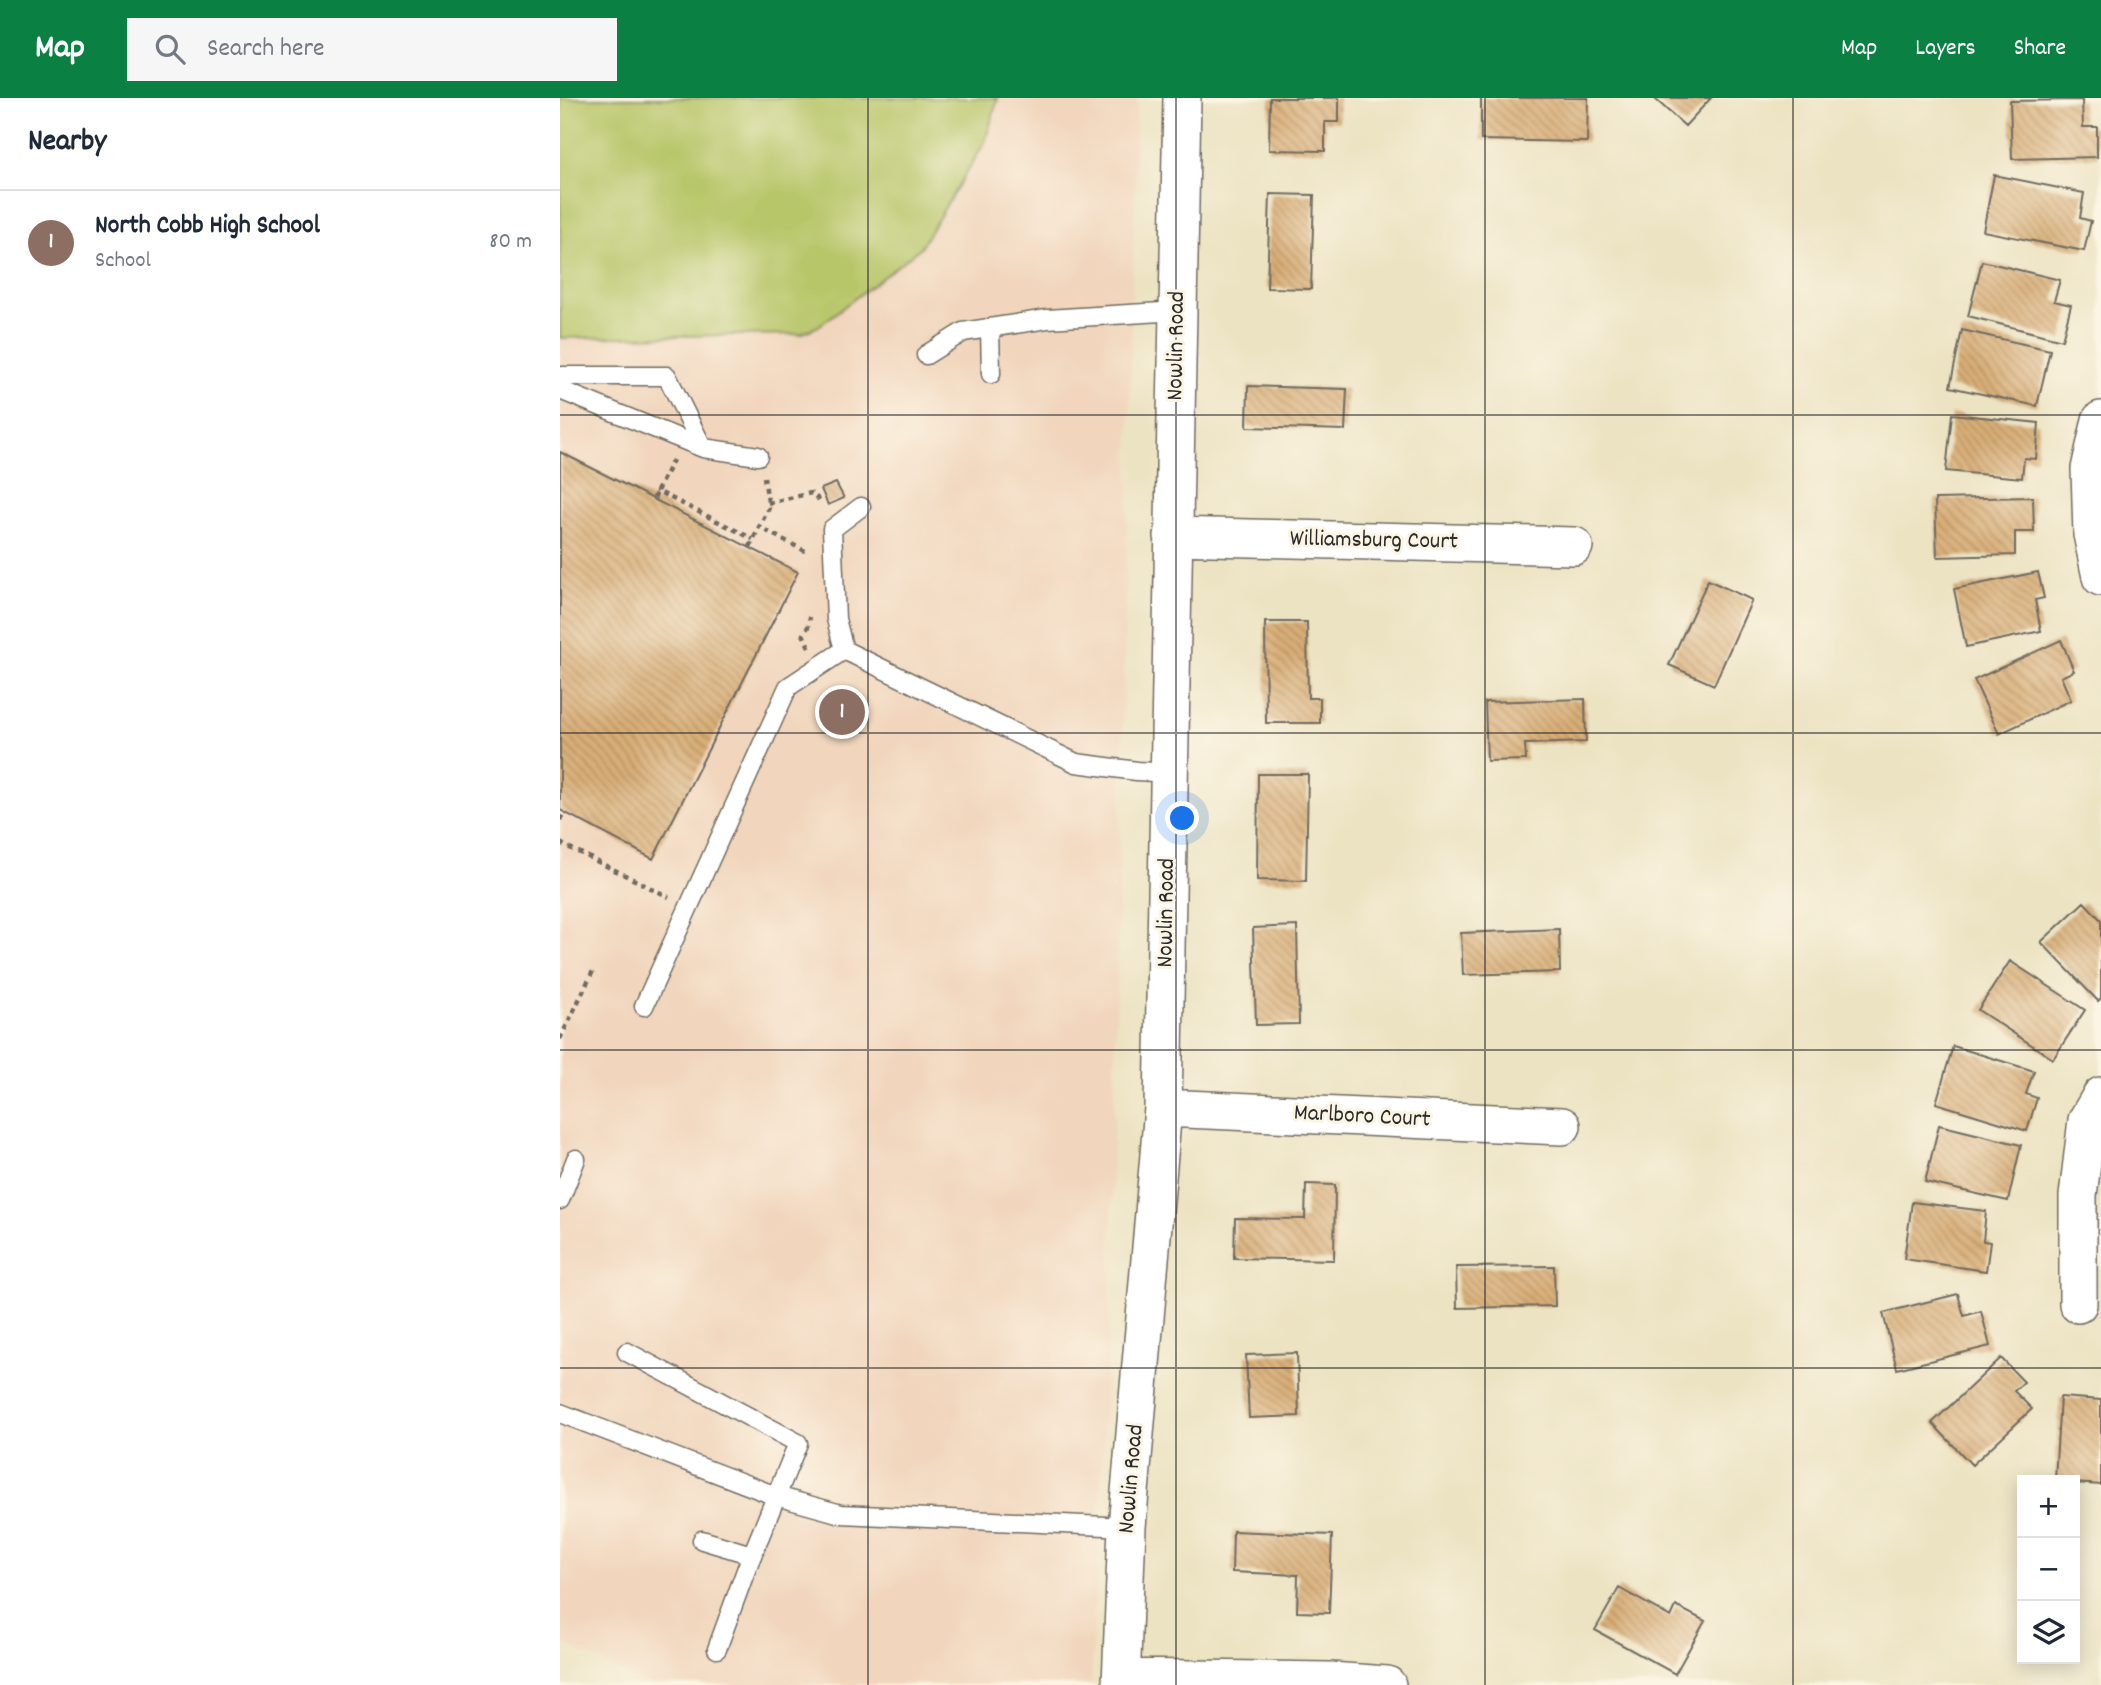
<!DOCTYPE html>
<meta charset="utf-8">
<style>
:root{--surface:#fff;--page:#f6f6f7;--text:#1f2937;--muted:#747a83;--line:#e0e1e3;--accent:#0b8043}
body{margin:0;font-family:Dekko,sans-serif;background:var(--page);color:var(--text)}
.controls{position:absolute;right:21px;bottom:21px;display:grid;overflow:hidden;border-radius:0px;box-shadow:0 4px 18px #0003}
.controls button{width:63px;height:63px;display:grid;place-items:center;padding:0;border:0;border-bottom:2px solid var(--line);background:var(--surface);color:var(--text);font:35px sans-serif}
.you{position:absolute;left:623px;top:721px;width:24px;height:24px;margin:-18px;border:5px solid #fff;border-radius:50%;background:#1a73e8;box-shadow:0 0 0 10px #1a73e833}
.badge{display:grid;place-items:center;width:46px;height:46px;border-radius:50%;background:var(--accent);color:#fff;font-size:23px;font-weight:700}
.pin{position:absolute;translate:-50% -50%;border:4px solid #fff;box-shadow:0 2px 7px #0006}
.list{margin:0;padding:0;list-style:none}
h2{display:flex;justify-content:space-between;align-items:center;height:91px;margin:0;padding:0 28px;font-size:30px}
h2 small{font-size:23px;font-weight:400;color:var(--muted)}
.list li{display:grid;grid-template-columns:46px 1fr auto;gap:21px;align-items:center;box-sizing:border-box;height:105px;padding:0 28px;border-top:2px solid var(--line)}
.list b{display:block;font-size:26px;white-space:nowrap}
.list p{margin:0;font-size:23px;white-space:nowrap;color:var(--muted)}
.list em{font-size:23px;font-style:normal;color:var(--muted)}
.icon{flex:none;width:38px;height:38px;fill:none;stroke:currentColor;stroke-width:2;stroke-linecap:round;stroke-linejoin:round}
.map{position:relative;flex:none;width:1541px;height:1587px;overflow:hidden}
header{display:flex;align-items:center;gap:42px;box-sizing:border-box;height:98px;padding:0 35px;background:var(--accent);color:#fff}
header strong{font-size:33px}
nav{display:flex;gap:38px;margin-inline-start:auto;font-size:24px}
.search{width:490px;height:63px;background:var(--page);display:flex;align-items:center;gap:18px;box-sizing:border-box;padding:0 24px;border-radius:0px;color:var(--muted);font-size:26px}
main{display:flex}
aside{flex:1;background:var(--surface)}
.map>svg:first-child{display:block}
</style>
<header>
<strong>Map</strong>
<div class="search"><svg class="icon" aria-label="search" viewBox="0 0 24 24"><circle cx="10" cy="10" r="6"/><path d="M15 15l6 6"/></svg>Search here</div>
<nav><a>Map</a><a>Layers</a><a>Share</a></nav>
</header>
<main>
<aside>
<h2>Nearby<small></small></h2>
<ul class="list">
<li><span class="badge" style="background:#8d6e63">1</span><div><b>North Cobb High School</b><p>School</p></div><em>80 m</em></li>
</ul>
</aside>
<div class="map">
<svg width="1541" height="1587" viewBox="0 0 1541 1587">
<defs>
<pattern id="building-back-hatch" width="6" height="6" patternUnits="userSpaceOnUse" patternTransform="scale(1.75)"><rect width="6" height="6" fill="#d9ae77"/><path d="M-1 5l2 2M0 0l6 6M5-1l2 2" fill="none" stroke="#b08e62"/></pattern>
</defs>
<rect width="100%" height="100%" fill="#fcf5e5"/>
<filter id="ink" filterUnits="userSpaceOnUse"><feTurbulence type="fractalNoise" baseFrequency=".0143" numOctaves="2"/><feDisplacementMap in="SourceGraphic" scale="14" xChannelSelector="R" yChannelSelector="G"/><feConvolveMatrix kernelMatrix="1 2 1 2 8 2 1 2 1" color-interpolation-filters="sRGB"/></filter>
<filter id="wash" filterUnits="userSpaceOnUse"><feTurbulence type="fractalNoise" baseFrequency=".00686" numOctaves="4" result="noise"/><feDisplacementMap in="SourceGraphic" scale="28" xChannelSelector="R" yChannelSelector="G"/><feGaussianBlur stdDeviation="1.57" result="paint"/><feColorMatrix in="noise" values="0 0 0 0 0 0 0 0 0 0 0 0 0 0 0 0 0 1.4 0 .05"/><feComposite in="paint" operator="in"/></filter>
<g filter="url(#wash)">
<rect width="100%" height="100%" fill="#ece3c2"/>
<path fill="#f1d5bc" d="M0,0H577L549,1229L531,1587H91L0,1544Z"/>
<path fill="#b7c669" stroke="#71784a" stroke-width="2" d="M0,0H438L425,44L360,150L259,228L241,236L0,240Z"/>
<g id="blocks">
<path fill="url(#building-back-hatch)" d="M710,0H779V24H765V53L709,52Z
M921,0H1028L1027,44L921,42Z
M1094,0H1151L1125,28Z
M1522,2L1523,29H1537V59L1452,61L1450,3Z
M1434,77L1524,95L1520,120L1531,123L1524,153L1423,133Z
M710,96L754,97L751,191L707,190Z
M1422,163L1500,182L1494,203L1511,207L1502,242L1408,218Z
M1402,232L1490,252L1477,308L1390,289Z
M688,288L787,291L785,332L687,329Z
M1392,316L1479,325L1476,361L1464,360L1462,380L1386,373Z
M0,354L238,474L93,761L0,712Z
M276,385L284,400L268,407L261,391Z
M1473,399L1474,434H1455V457L1377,459L1375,401Z
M1478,474L1484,500L1475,502L1481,533L1406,549L1394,491Z
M1148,482L1192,502L1154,587L1109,567Z
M705,524H747L748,600H760V625H706Z
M1501,542L1514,573L1501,579L1511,602L1439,636L1414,582Z
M1025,601L1026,644L965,646L966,662L927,663L925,604Z
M698,676H748L746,783L697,782Z
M1524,804L1541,822V900L1538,903L1481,844Z
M737,828L739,926L696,927L693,830Z
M999,831L1000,874L903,877L901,835Z
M1450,863L1525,912L1493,961L1418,912Z
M1393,948L1474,973L1466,996L1477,1000L1467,1033L1376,1005Z
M1379,1027L1461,1047L1448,1103L1365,1084Z
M746,1086L775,1087L774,1162L674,1160L675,1120L745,1121Z
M1352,1104L1426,1113L1423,1143L1430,1144L1426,1173L1344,1161Z
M994,1168L995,1208L897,1210L896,1169Z
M1398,1196L1404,1218L1421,1213L1430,1248L1337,1271L1323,1215Z
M737,1255L739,1318L689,1320L686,1257Z
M1441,1260L1464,1284L1454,1293L1472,1311L1412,1367L1372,1325Z
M1500,1299L1541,1302V1387L1515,1385V1382H1495Z
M673,1433L772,1437L769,1515L737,1514L738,1477L672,1474Z
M1059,1490L1111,1519L1116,1508L1145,1523L1115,1576L1035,1532Z"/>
</g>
</g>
<g filter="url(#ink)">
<use href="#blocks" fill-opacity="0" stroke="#6f6b60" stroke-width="2"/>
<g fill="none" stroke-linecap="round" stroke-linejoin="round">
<g stroke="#6f6b60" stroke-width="21">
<path id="lane" d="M430,230L431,276
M366,257L403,234L487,221L618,213
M0,278H107L143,350
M0,292L143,350L198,358
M284,552L516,665L577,673L611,675
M284,552L276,521L272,431L301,409
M84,908L228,589L284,552
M0,1102L16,1061
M67,1254L238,1345L186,1472L157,1551
M0,1315L216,1398L281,1416L567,1429
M142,1442L192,1457"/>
</g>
<g stroke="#6f6b60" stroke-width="40">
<path id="street" d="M1541,322L1530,371L1532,436L1541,479
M613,438L1014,448
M603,1010L1002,1028
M1518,1206V1098L1527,1022L1541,998
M562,1580L770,1583L827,1587
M561,1587L567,1429L603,1010L622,0"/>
</g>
<path stroke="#6f6b60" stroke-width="4.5" stroke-dasharray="5 5" stroke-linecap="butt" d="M113,362L97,393L193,441
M204,379L209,410L199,429L249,455
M94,400L97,393
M208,405L251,395L258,401L265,399
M190,449L199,429
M249,549L243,536L248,529L250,519
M0,722L4,714
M0,745L109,799
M0,941L33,873"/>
<use href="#lane" stroke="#fff" stroke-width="18"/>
<use href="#street" stroke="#fff" stroke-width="37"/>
</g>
</g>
<path fill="none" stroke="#2b2b2b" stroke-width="2" stroke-opacity="0.55" d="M308,0V1587M616,0V1587M925,0V1587M1233,0V1587M0,317H1541M0,635H1541M0,952H1541M0,1270H1541"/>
<g text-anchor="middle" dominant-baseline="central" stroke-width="6" stroke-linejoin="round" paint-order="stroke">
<g font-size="24" fill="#2b2b2b" stroke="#fcf5e5">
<text transform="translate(617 248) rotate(-89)">Nowlin Road</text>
<text transform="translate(814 443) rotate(1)">Williamsburg Court</text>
<text transform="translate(607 815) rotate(-89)">Nowlin Road</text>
<text transform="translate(802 1019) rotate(3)">Marlboro Court</text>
<text transform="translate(572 1381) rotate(-85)">Nowlin Road</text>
</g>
</g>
</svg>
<div class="controls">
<button>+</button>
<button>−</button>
<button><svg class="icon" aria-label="layers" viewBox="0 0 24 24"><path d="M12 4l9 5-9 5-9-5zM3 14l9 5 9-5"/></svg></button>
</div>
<div class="you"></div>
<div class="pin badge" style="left:282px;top:614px;background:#8d6e63">1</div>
</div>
</main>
